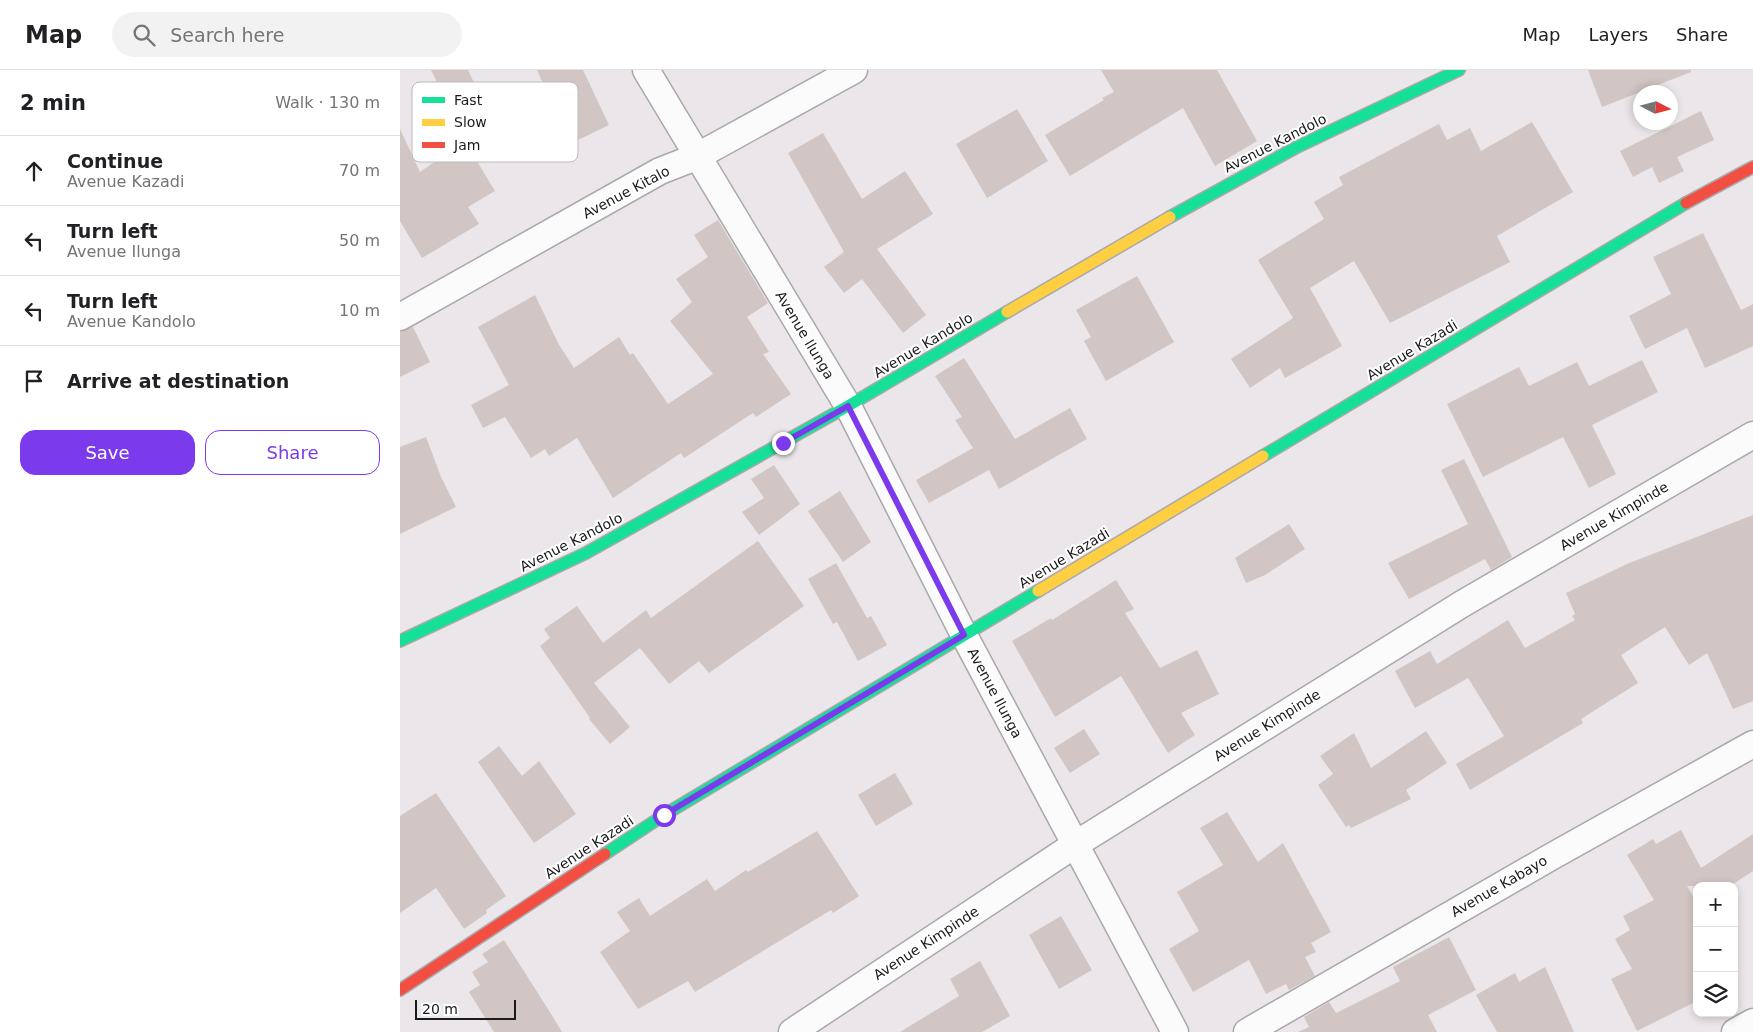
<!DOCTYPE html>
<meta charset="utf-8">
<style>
:root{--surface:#fff;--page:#f2f2f2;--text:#202124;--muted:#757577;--line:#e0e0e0;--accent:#7c3aed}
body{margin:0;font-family:"DejaVu Sans",sans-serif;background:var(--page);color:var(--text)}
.controls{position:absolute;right:15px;bottom:15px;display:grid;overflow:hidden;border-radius:10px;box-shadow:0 2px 8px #0003}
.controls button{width:45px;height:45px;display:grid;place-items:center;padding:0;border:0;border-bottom:1px solid var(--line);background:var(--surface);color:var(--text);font:25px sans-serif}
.compass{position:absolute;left:1233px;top:15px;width:45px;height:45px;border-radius:50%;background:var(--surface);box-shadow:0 2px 8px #0003;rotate:96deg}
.scale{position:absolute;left:15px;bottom:12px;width:101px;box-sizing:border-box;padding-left:5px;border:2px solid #1b191b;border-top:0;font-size:14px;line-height:18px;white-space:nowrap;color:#1b191b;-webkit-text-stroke:4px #fff;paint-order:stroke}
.stop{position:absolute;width:15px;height:15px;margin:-11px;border:4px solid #7c3aed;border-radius:50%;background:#fff}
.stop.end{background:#7c3aed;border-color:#fff;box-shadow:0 1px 5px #0008}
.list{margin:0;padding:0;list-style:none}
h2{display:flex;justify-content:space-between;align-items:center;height:65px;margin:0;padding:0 20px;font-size:21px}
h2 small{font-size:16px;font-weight:400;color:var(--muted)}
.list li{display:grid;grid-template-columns:32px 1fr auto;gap:15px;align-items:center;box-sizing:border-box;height:70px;padding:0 20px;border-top:1px solid var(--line)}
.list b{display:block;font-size:19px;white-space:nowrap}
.list p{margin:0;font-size:16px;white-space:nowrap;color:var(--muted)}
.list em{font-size:16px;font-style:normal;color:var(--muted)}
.actions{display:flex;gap:10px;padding:15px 20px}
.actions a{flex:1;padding:11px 0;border:1px solid var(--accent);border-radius:15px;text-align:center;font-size:18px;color:var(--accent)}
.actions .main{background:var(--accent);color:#fff}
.icon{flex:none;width:28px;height:28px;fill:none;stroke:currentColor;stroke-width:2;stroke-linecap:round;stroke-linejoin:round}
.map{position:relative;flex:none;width:1353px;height:962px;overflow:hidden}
header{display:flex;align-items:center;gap:30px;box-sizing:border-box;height:70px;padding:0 25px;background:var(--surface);border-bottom:1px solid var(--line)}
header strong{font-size:24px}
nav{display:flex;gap:28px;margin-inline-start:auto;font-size:18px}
.search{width:350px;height:45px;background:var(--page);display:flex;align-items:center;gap:12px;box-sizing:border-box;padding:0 18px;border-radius:28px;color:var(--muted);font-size:19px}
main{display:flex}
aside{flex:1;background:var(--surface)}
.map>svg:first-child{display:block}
</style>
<header>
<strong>Map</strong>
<div class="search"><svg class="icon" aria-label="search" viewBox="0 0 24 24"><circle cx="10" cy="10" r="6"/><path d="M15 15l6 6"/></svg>Search here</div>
<nav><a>Map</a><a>Layers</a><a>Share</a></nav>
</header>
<main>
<aside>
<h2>2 min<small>Walk · 130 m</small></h2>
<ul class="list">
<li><svg class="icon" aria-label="ahead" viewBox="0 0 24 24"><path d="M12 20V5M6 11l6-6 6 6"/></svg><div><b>Continue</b><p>Avenue Kazadi</p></div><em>70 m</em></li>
<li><svg class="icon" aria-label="left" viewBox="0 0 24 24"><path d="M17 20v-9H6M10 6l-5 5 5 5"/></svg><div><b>Turn left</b><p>Avenue Ilunga</p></div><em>50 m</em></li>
<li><svg class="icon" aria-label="left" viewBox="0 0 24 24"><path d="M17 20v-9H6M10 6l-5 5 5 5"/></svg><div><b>Turn left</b><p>Avenue Kandolo</p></div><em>10 m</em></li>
<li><svg class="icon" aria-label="arrive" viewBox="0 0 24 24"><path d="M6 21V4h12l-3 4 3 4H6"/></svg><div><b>Arrive at destination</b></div></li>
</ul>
<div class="actions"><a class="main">Save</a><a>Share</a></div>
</aside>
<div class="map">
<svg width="1353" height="962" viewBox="0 0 1353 962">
<rect width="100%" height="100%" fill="#eae6ea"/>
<path fill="#d1c6c3" d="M31,0H68L102,72L75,88L95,121L68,137L79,154L22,188L0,151V59L20,102L65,71L70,79Z
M137,0H183L209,55L178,70L153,35Z
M701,0H817L857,71L815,96L783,38L670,106L645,65L704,30L702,28L714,22Z
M1188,0H1291V2L1202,37Z
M617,39L648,91L587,128L556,74Z
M1301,41L1314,70L1277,87L1284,101L1259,113L1252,97L1233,107L1220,81Z
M1132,52L1173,122L1097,166L1110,192L990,253L954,191L910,218L942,276L885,308L880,298L850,318L831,289L893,248L858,190L924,149L914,132L943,115L939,107L1039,54L1047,70L1070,58L1081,81Z
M423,63L462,129L505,101L533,144L477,179L526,245L503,263L462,209L444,223L424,197L444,182L388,83Z
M318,150L368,233L347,247L369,282L363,284L391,324L356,347L353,343L284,388L281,383L213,428L177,368L149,386L145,379L131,388L105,347L83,358L71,335L109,315L78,257L135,225L158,273L174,298L219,267L230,285L233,283L268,334L313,304L270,251L292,232L276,209L308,187L294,165Z
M1303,163L1341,240L1353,234V276L1305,298L1287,258L1245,279L1229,246L1271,224L1253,187Z
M737,206L774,272L706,311L684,271L691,267L676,240Z
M13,257L30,292L0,307V262Z
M564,288L615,369L670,338L687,369L599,419L589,400L529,433L516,410L573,378L555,350L562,347L535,306Z
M1242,290L1258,322L1192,355L1216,404L1189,418L1163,367L1083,407L1047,334L1119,297L1129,316L1177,292L1189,316Z
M26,367L41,407L56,437L0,464V377Z
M1064,389L1112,487L1091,500L1085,489L1009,529L988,493L1068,454L1041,400Z
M374,395L400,434L359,465L342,442L364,428L351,409Z
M440,421L471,472L443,492L408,441Z
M1353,445V631L1333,639L1307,583L1289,595L1265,557L1221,585L1238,613L1181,649L1183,653L1070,720L1056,694L1104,666L1068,608L1015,638L995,601L1030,581L1037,594L1108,550L1125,578L1175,550L1172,546L1175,544L1166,523L1227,494Z
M889,454L905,479L865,505L846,513L835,488Z
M358,471L404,536L309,603L299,591L269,614L240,578L194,613L230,657L210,674L189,649L190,648L140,576L150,568L144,559L177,536L203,573L246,540L251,548Z
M436,493L467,548L471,546L487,575L458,591L437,552L433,554L408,509Z
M716,510L734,539L725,543L760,598L797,580L819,624L781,643L795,665L768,683L721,606L655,647L612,571L651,548L652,550Z
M684,659L700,684L670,703L654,678Z
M1026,661L1047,693L1006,720L1011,729L951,758L949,755L946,757L918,715L933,704L920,686L954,663L971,698Z
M99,676L122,706L139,691L176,744L134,773L78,692Z
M495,703L513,734L476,756L458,725Z
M36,723L106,826L86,840L87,843L64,859L36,818L0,843V746Z
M827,742L858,792L883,773L931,862L911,873L916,882L905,887L915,906L889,920L886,914L866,924L849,890L793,922L769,879L799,861L777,822L823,795L800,758Z
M1281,760L1301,798L1353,764V801L1330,816H1287L1297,833V931L1237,961L1211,909L1232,899L1215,869L1230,860L1223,846L1254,830L1227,785L1253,769L1256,774Z
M417,761L459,826L433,843L431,840L295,922L288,911L238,939L200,882L230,861L217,842L239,828L250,846L307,809L315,821L346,800L348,802Z
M661,846L692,900L659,919L629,865Z
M1049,867L1076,920L1028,945L1037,962H898L909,957L904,947L929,932L936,943L1000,911L993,897Z
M104,870L148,939L162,962H94L69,922L80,915L72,902L88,892L82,884Z
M580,891L610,946L582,962H500L559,926L550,909Z
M1145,897L1174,962H1097L1076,925L1115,903L1119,912Z"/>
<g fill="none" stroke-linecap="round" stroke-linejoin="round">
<g stroke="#aaa8aa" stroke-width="29">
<path id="street" d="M246,0L448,336L564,565L775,962
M0,247L260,101L296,87L454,0
M392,962L676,774L1062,534L1353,365
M847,962L1149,788L1353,674
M1335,962L1353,952"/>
</g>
<g stroke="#aaa8aa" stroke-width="14">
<path id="fast" d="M770,147L895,78L1059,0
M863,386L1286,133
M0,571L186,483L448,336L607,242
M205,784L264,745L638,521"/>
</g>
<g stroke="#aaa8aa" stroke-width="14">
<path id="slow" d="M607,242L770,147
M638,521L863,386"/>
</g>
<g stroke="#aaa8aa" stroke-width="14">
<path id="jam" d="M1286,133L1353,97
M0,920L205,784"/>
</g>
<use href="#street" stroke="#fcfbfc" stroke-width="26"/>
<use href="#fast" stroke="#16e098" stroke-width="11"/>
<use href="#slow" stroke="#ffcf43" stroke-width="11"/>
<use href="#jam" stroke="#f24e42" stroke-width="11"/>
</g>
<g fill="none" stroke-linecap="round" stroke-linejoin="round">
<path stroke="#7c3aed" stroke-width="6" d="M264,745L564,565L448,336L383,373"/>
</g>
<g text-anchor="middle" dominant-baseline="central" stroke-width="4" stroke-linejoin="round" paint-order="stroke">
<g font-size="14" fill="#1b191b" stroke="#fff">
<text transform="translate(875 73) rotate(-27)">Avenue Kandolo</text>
<text transform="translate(226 122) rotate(-28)">Avenue Kitalo</text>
<text transform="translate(405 265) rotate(59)">Avenue Ilunga</text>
<text transform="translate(523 275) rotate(-31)">Avenue Kandolo</text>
<text transform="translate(1012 280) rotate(-31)">Avenue Kazadi</text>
<text transform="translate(1214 446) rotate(-30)">Avenue Kimpinde</text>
<text transform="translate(171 472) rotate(-27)">Avenue Kandolo</text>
<text transform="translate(664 488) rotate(-31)">Avenue Kazadi</text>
<text transform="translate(595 623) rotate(62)">Avenue Ilunga</text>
<text transform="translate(867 655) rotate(-32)">Avenue Kimpinde</text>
<text transform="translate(189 777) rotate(-33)">Avenue Kazadi</text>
<text transform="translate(1099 816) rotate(-30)">Avenue Kabayo</text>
<text transform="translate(526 873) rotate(-33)">Avenue Kimpinde</text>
</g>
</g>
<rect x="12" y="12" width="166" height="80" rx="8" fill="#fff" stroke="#bbbabb" stroke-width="1"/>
<rect x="22" y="27" width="23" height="6" fill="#16e098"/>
<rect x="22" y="49" width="23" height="7" fill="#ffcf43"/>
<rect x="22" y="72" width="23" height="6" fill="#f24e42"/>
<g font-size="14" fill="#1b191b">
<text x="54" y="35">Fast</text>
<text x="54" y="57">Slow</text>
<text x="54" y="80">Jam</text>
</g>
</svg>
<div class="controls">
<button>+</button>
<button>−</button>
<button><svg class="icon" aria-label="layers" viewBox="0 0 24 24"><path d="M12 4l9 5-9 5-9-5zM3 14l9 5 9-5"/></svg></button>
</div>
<svg class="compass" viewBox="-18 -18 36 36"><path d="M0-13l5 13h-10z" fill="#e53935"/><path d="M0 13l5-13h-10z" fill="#757577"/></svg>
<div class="scale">20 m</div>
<div class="stop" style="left:264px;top:745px"></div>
<div class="stop end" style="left:383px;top:373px"></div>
</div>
</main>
